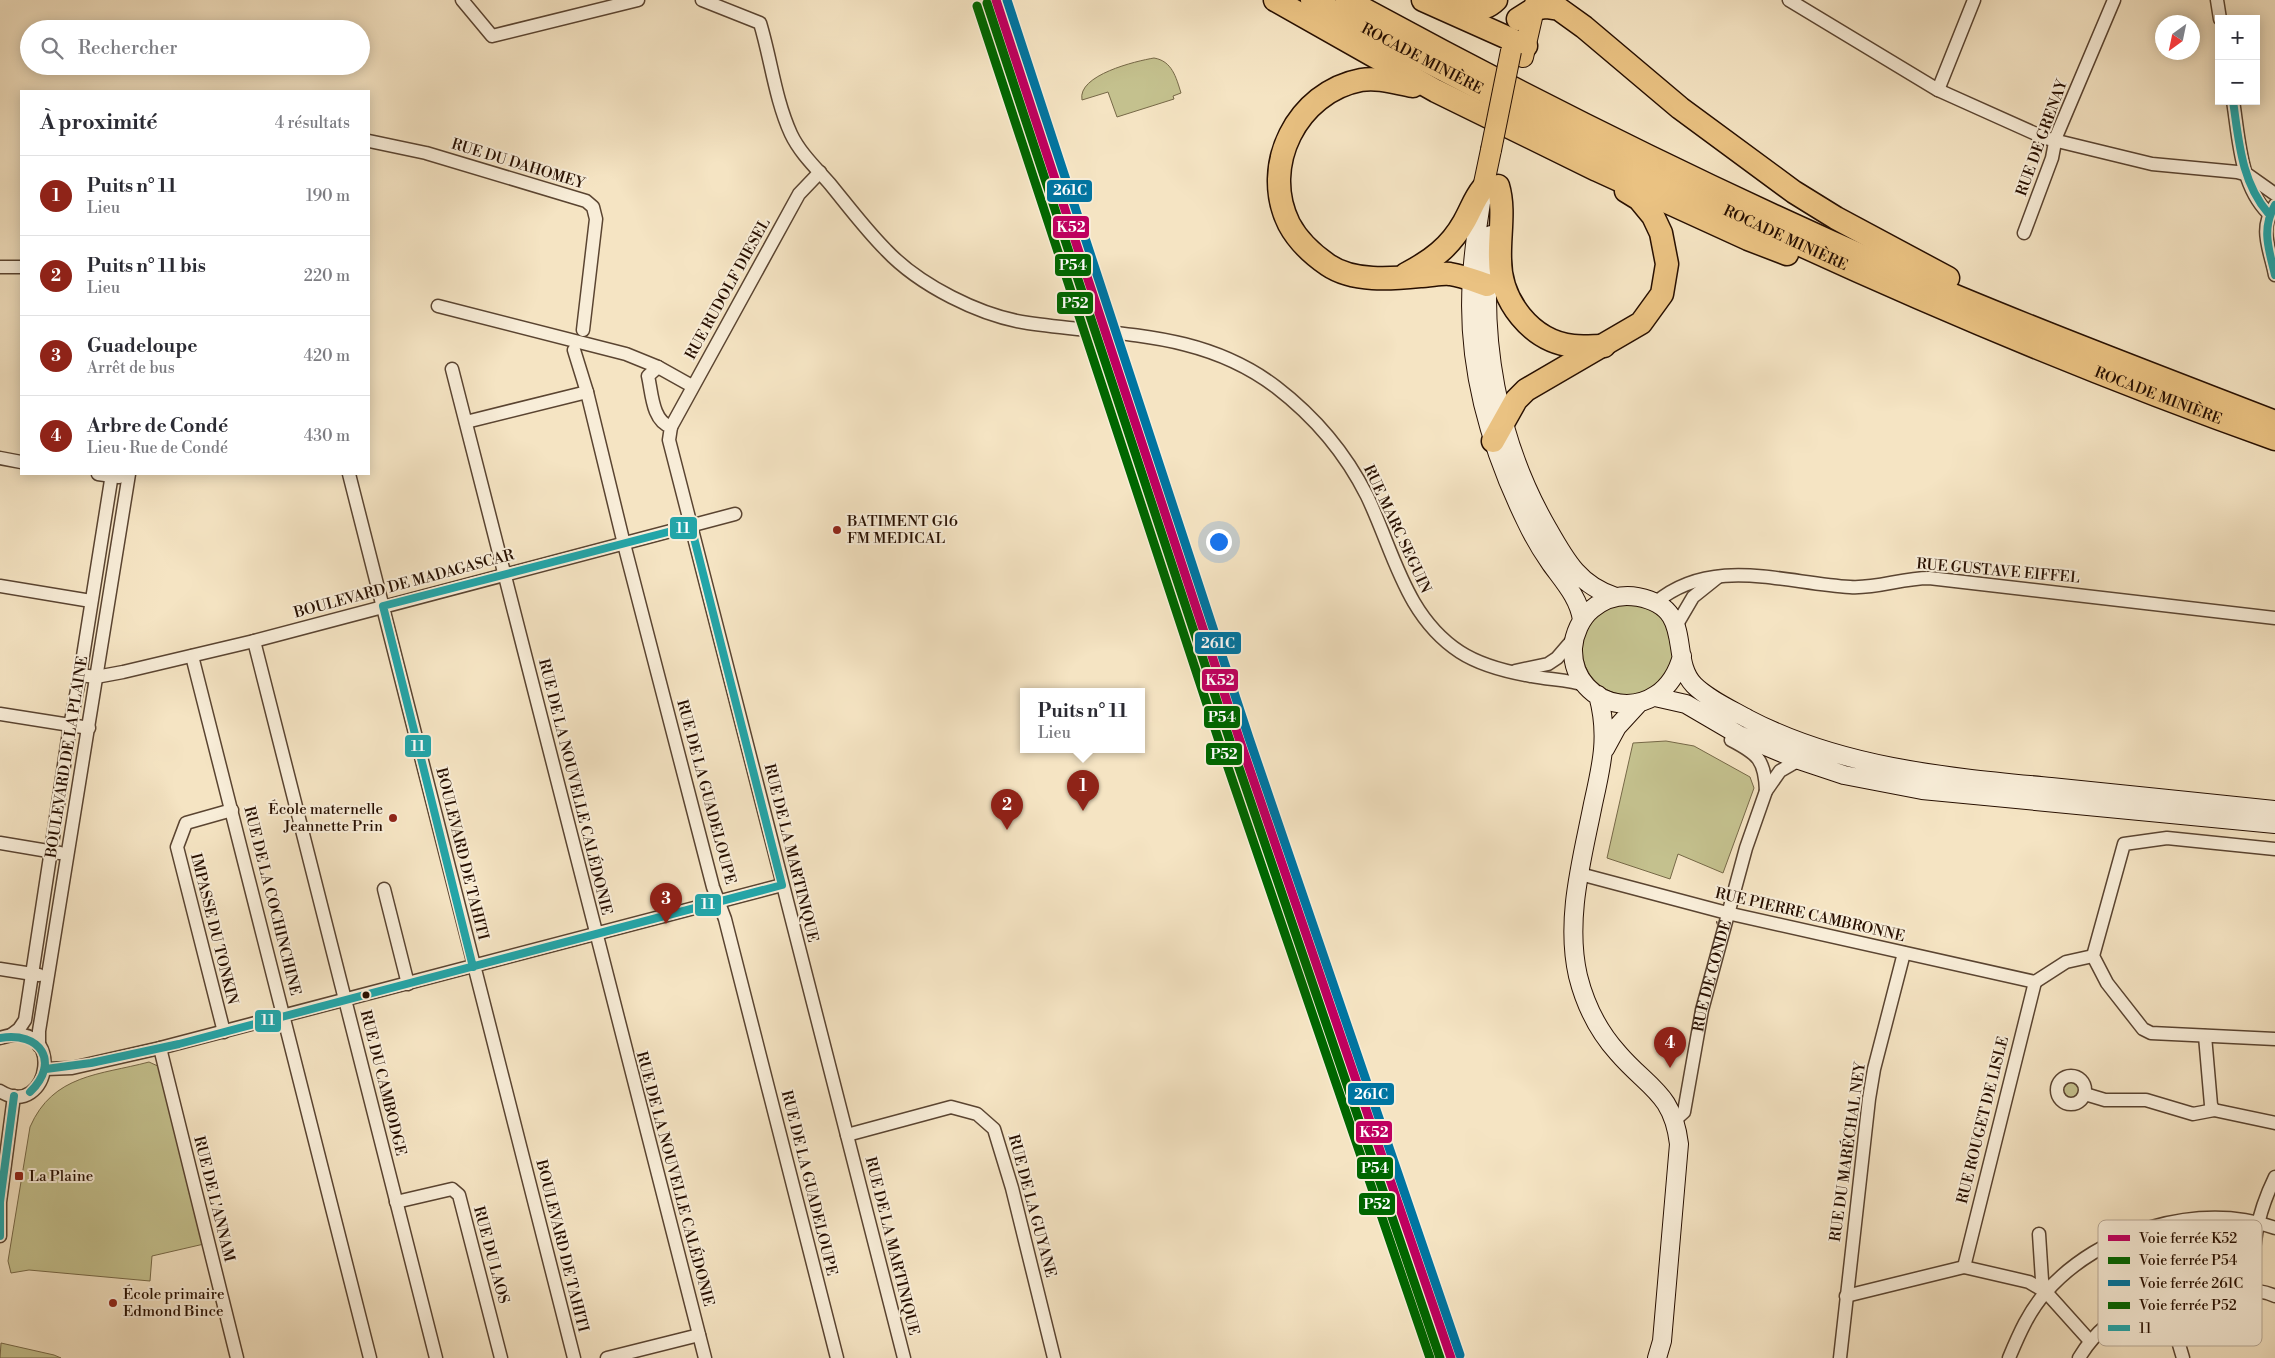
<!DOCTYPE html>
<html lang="fr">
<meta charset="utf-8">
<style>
:root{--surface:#fff;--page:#f2f2f3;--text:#2b2b33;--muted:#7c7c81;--line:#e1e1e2;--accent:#8f2418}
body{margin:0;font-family:"Libre Bodoni",serif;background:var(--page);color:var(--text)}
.controls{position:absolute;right:15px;top:15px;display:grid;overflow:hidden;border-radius:0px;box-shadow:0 2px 12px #0003}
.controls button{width:45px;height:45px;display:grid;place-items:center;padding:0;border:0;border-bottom:1px solid var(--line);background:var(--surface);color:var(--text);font:25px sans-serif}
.compass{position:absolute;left:2155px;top:15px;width:45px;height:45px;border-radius:50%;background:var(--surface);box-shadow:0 2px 12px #0003;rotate:213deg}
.you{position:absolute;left:1218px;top:541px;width:18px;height:18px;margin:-12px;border:4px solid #fff;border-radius:50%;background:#1a73e8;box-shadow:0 0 0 8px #1a73e833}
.badge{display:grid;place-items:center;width:32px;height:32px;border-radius:50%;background:var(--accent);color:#fff;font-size:16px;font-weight:700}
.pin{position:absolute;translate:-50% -41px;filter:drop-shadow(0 1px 2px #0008)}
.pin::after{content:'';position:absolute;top:26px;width:18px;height:15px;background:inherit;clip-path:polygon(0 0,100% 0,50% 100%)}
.popup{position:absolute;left:1020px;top:688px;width:125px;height:65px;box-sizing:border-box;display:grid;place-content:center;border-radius:0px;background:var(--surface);filter:drop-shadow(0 1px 4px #0005);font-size:16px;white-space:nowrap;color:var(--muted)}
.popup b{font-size:19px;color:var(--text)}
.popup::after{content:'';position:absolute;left:50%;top:100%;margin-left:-10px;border:10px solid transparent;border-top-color:var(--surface)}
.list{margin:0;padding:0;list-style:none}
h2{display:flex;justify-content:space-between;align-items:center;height:65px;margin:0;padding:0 20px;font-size:21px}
h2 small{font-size:16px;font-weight:400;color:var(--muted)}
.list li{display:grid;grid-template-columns:32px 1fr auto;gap:15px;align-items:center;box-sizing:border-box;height:80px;padding:0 20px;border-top:1px solid var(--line)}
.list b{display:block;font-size:19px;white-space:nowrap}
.list p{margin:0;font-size:16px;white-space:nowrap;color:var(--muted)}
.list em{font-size:16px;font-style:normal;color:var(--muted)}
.icon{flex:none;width:28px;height:28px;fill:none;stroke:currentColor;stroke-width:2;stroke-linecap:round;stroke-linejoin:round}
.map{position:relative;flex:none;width:2275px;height:1358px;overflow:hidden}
.search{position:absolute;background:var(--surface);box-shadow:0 2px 12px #0003;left:20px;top:20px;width:350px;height:55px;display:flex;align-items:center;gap:12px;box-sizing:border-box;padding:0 18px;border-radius:28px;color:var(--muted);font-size:19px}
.panel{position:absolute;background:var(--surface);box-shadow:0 2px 12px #0003;left:20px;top:90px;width:350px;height:385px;border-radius:0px}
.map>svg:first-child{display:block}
</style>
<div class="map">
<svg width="2275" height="1358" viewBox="0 0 2275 1358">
<rect width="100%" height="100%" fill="#f5e4c3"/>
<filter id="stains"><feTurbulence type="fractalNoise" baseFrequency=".004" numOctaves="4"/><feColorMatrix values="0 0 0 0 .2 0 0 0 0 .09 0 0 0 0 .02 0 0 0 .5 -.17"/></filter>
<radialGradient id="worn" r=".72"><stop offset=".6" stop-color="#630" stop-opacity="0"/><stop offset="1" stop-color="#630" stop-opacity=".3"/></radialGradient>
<path fill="#c4c18e" stroke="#766847" d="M1154,58C1172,61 1176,77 1181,93L1173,96L1174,99L1117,117L1108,92L1082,100C1077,75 1136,61 1154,58Z
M1582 649a46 46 0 1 1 92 0a46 46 0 1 1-92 0Z
M1666,741L1694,746L1750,777L1754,788L1723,873L1678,854L1670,879L1607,858L1633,743Z
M149,1062L160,1067L204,1244L152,1256L150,1281L29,1270L11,1273L8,1261L30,1127C53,1074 100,1075 149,1062Z
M2060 1091a10 10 0 1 1 20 0a10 10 0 1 1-20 0Z
M1,1343L54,1355L61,1358H0Z"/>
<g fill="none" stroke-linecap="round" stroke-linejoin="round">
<g stroke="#5a4431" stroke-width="15">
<g id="minor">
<path d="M462,0L492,36L638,0"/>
<path d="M702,0L760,23C771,59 775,99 791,134C800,153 816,168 830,184C848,206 866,230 886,250C919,285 980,316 1028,323C1116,336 1201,330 1276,387C1315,417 1345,452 1367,496C1394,552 1405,616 1460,652C1480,665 1508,672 1531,676C1550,680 1569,679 1587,686"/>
<path d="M1789,0L1938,90L2045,138L2152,164L2237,172L2248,175L2275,194"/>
<path d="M2217,0L2220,19"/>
<path d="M1938,90L1974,0"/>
<path d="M2233,101C2239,138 2240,185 2268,213"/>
<path d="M369,141L426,153L586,201L593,207L596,219L583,330"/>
<path d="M2275,205C2258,229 2270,249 2275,275"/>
<path d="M2024,233L2052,158L2056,137L2114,0"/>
<path d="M0,267H21"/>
<path d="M438,306L626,354L658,367L692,386"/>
<path d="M574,350L587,392L624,544L713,887L725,919L837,1358"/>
<path d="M658,367L648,376C652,393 652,421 671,427L669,440L687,510L904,1358"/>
<path d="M452,369L705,1358"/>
<path d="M466,422L587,392"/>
<path d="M671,427L799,194L820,172"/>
<path d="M0,458L21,462"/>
<path d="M98,474L119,477"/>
<path d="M349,474L574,1358"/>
<path d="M0,586L91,601"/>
<path d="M1655,603C1712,555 1783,583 1850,587C1876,589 1902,578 1929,578L2275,618"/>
<path d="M1676,626L1693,597L1718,577"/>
<path d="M254,641L436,1358"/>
<path d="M192,656L370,1358"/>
<path d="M1515,671L1548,664L1557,658L1575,637"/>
<path d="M80,675L96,677L123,672L254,641L735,514"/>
<path d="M0,714L89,728"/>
<path d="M1731,740C1758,754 1765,760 1766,791"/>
<path d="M0,843L60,853"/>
<path d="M2275,849L2167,838L2124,844L2093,956L2107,983L2143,1029L2151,1033L2275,1039"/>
<path d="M1580,874L1727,913L2035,982"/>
<path d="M384,889L408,984"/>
<path d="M0,969L39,975"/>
<path d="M2035,982L2066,962L2093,956"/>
<path d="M224,1032L177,847L186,823L232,810"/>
<path d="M11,1035L19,1029L25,1020L70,726L80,675L112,474"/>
<path d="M2205,1036L2211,1105L2214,1110L2275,1123"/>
<path d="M0,1038C68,1015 50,1122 0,1091"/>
<path d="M39,1046V1031L129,474"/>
<path d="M160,1048L237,1358"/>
<path d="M46,1069L72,1068L160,1048L782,885"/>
<circle cx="2071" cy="1090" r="14"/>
<path d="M2085,1094L2105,1100H2146L2193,1114L2214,1110"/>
<path id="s1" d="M1675,1120L1684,1112L1702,1010L1746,848L1766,791L1780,771L1799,760"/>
<path d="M847,1135L951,1107L977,1114L994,1129L1012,1188L1054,1358"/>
<path d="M396,1202L452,1189L459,1195L501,1358"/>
<path d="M2142,1231L2164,1294L2183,1358"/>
<path d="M2039,1234L2042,1280L2046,1292"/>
<path d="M0,1236V1202L14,1096"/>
<path d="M1964,1267L2035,982"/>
<path d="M2255,1290C2250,1249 2257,1214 2275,1177"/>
<path d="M1846,1296L1964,1267L2029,1282L2046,1292L2090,1341"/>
<path d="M607,1358L699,1335"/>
<path d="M1840,1358L1869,1099L1874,1069L1904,953"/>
<path d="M2009,1358C2019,1334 2029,1311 2046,1292C2098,1232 2200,1200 2275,1228"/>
<path d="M2079,1358C2111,1304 2174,1285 2234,1289C2248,1290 2262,1290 2275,1296"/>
</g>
</g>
<g stroke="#270f00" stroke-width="20">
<path id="secondary" d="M1482,196C1478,223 1473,251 1472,279C1466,363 1490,447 1526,521C1533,536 1542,551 1551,564C1564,582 1579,598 1582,620
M1491,235C1478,336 1497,441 1548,529C1566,561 1580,586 1616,597
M1682,656C1662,730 1571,711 1573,648C1574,634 1581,618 1592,609C1605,598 1622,594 1638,597C1696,608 1668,658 1694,685C1708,699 1730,709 1748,719C1842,768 1947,777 2051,787C2126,795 2200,802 2275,810
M1598,695C1609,735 1602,764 1593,804C1582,860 1565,919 1578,976C1585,1004 1599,1032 1618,1053C1648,1088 1673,1093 1679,1144L1662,1341L1657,1358
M1655,697L1686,704L1739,735L1799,760L1844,775L1922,790L2275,824
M1605,749L1617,727L1639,703"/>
</g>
<g stroke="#270f00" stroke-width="22">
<path id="trunk" d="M1523,57L1536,0
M1483,188L1491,150"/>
</g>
<g stroke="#270f00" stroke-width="25">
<g id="motorway">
<path d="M1275,0L1436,91L1597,170L1748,239L1787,254"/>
<path id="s2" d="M1312,0C1623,168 1942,320 2275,439"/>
<path d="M1347,0C1524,97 1705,187 1889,268C2016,323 2146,372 2275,422"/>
<path d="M1423,0L1526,46"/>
<path d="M1451,9C1467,12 1484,12 1496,0"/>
<path d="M1518,19L1534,9L1546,7L1559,9L1584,27L1680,108L1794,192L1836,218L1948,278"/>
<path d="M1413,86C1396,83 1378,77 1361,80C1297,92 1260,166 1289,224C1298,241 1312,254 1328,265C1353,282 1391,279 1420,276C1430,276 1441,273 1450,274C1463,276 1475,281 1487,285"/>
<path d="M1498,186C1505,209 1499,236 1500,259C1500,301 1531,341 1573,346C1583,347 1594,346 1604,346"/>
<path d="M1406,274C1431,261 1450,247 1464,222C1471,210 1474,199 1483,188"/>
<path d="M1493,441L1516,400L1526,390L1641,323L1662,294L1667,264L1661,233L1653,216L1639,199L1626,191"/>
</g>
</g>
<use href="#minor" stroke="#f8edd8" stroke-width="12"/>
<use href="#secondary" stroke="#f8edd8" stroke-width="18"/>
<use href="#trunk" stroke="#eac282" stroke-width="20"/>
<use href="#motorway" stroke="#eac282" stroke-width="22"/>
<g stroke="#270f00" stroke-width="22" stroke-linecap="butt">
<path id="trunk-bridge" d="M1491,150L1511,51"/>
</g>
<use href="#trunk-bridge" stroke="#eac282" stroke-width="20"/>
<g stroke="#f8edd8" stroke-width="11">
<path id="bus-1" d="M2233,101C2239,141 2241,181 2268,213
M2275,205C2261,229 2269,250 2275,275
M0,1038C40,1031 61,1062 30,1092
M46,1069L91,1063L179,1044L782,885L691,526L383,606L473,967
M0,1236V1202L14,1096"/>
</g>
<use href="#bus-1" stroke="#23a5a8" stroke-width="8"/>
<g stroke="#f8edd8" stroke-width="12">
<path id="rail-1" d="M996,0L1240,741L1451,1358"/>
</g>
<g stroke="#f8edd8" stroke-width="12">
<path id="rail-2" d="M987,3L1231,744L1440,1358"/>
</g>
<g stroke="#f8edd8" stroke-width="12">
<path id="rail-3" d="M1007,0L1249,738L1460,1355"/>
</g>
<g stroke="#f8edd8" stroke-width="12">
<path id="rail-4" d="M977,6L1221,747L1430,1358"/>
</g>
<use href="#rail-1" stroke="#bf005f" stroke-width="9"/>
<use href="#rail-2" stroke="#060" stroke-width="9"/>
<use href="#rail-3" stroke="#0075a1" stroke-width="9"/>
<use href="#rail-4" stroke="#060" stroke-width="9"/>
</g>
<g fill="#8f2418" stroke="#f8edd8" stroke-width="2">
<circle cx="837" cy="530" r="5"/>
<circle cx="393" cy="818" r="5"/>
<rect x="14" y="1171" width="10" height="10" rx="2.5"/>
<circle cx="113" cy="1303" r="5"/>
</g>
<circle fill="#270f00" stroke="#f8edd8" stroke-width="2" cx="366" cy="995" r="4.5"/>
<g text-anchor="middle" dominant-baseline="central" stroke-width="4" stroke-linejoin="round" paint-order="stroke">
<g font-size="15" fill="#270f00" stroke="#f8edd8">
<text stroke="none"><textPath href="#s2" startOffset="125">ROCADE MINIÈRE</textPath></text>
<text transform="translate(2042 138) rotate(-70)">RUE DE GRENAY</text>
<text transform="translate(518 164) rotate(17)">RUE DU DAHOMEY</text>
<text stroke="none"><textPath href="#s2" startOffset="530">ROCADE MINIÈRE</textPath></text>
<text transform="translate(728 289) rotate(-61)">RUE RUDOLF DIESEL</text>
<text stroke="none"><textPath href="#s2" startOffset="935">ROCADE MINIÈRE</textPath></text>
<text transform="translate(1397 529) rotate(65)">RUE MARC SEGUIN</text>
<text transform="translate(1998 571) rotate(5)">RUE GUSTAVE EIFFEL</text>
<text transform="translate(404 584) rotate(-15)">BOULEVARD DE MADAGASCAR</text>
<text transform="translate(67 757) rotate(-81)">BOULEVARD DE LA PLAINE</text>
<text transform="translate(575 787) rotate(76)">RUE DE LA NOUVELLE CALÉDONIE</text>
<text transform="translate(706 792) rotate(75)">RUE DE LA GUADELOUPE</text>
<text transform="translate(791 853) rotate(76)">RUE DE LA MARTINIQUE</text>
<text transform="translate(462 854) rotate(76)">BOULEVARD DE TAHITI</text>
<text transform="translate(272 901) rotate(76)">RUE DE LA COCHINCHINE</text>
<text transform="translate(1810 915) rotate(13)">RUE PIERRE CAMBRONNE</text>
<text transform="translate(214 929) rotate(76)">IMPASSE DU TONKIN</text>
<text stroke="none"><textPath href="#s1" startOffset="151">RUE DE CONDÉ</textPath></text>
<text transform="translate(383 1083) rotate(76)">RUE DU CAMBODGE</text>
<text transform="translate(1983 1120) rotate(-76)">RUE ROUGET DE LISLE</text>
<text transform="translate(1848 1152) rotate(-82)">RUE DU MARÉCHAL NEY</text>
<text transform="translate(675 1179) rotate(75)">RUE DE LA NOUVELLE CALÉDONIE</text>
<text transform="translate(809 1183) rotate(76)">RUE DE LA GUADELOUPE</text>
<text transform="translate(214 1199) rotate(76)">RUE DE L'ANNAM</text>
<text transform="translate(1032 1206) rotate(75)">RUE DE LA GUYANE</text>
<text transform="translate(562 1246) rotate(76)">BOULEVARD DE TAHITI</text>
<text transform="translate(892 1246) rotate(76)">RUE DE LA MARTINIQUE</text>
<text transform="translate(491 1255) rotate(75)">RUE DU LAOS</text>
</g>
<g font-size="15" fill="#270f00" stroke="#f8edd8" text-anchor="start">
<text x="847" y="521">BATIMENT G16<tspan x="847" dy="17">FM MEDICAL</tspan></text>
<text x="383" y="809" text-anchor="end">École maternelle<tspan x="383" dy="17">Jeannette Prin</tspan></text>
<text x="29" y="1176">La Plaine</text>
<text x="123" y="1294">École primaire<tspan x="123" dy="17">Edmond Bince</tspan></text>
</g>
</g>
<rect x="2098" y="1220" width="164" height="126" rx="8" fill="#f8edd8" stroke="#b9aa97" stroke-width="1"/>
<rect x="2108" y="1235" width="22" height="6" fill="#bf005f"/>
<rect x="2108" y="1257" width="22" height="7" fill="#060"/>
<rect x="2108" y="1280" width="22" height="6" fill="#0075a1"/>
<rect x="2108" y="1302" width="22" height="7" fill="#060"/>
<rect x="2108" y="1325" width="22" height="6" fill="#23a5a8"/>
<g font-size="14" fill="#270f00">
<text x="2139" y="1243">Voie ferrée K52</text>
<text x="2139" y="1265">Voie ferrée P54</text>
<text x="2139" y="1288">Voie ferrée 261C</text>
<text x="2139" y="1310">Voie ferrée P52</text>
<text x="2139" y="1333">11</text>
</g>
<g stroke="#f8edd8" stroke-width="2">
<rect x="1046" y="179" width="47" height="24" rx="5" fill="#0075a1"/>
<rect x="1052" y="215" width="38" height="24" rx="5" fill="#bf005f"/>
<rect x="1054" y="253" width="38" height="24" rx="5" fill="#060"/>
<rect x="1056" y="291" width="38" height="24" rx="5" fill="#060"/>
<rect x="669" y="516" width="29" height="24" rx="5" fill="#23a5a8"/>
<rect x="1194" y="631" width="48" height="24" rx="5" fill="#0075a1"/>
<rect x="1201" y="668" width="38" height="24" rx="5" fill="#bf005f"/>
<rect x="1203" y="705" width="38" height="24" rx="5" fill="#060"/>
<rect x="404" y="734" width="28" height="24" rx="5" fill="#23a5a8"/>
<rect x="1205" y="742" width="38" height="24" rx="5" fill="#060"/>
<rect x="694" y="893" width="28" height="24" rx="5" fill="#23a5a8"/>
<rect x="254" y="1009" width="28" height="24" rx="5" fill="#23a5a8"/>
<rect x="1347" y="1082" width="48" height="24" rx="5" fill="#0075a1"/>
<rect x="1355" y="1120" width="38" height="24" rx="5" fill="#bf005f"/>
<rect x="1356" y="1156" width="38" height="24" rx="5" fill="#060"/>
<rect x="1358" y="1192" width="38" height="24" rx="5" fill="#060"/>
</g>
<g font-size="14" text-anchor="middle" font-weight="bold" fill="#fff">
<text x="1070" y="195">261C</text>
<text x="1071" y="232">K52</text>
<text x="1073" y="270">P54</text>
<text x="1075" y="308">P52</text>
<text x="683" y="533">11</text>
<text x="1218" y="648">261C</text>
<text x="1220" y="685">K52</text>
<text x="1222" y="722">P54</text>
<text x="418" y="751">11</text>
<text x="1224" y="759">P52</text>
<text x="708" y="909">11</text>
<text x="268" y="1025">11</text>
<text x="1371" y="1099">261C</text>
<text x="1374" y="1137">K52</text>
<text x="1375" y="1173">P54</text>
<text x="1377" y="1209">P52</text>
</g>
<rect width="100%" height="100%" filter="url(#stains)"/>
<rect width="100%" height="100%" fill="url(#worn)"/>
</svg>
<div class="controls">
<button>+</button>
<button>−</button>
</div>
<svg class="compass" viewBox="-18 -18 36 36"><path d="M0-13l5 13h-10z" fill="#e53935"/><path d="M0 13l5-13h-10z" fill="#7c7c81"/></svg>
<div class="you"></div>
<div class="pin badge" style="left:1083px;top:811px">1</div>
<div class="popup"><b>Puits n° 11</b>Lieu</div>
<div class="pin badge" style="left:1007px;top:830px">2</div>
<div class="pin badge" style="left:666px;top:924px">3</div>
<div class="pin badge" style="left:1670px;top:1068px">4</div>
<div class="search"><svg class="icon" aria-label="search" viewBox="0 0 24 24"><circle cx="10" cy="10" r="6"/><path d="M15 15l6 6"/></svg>Rechercher</div>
<section class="panel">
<h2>À proximité<small>4 résultats</small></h2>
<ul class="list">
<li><span class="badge">1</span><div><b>Puits n° 11</b><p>Lieu</p></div><em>190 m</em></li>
<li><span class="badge">2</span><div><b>Puits n° 11 bis</b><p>Lieu</p></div><em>220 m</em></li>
<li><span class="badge">3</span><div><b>Guadeloupe</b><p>Arrêt de bus</p></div><em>420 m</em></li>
<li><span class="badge">4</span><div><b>Arbre de Condé</b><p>Lieu · Rue de Condé</p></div><em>430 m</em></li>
</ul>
</section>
</div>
